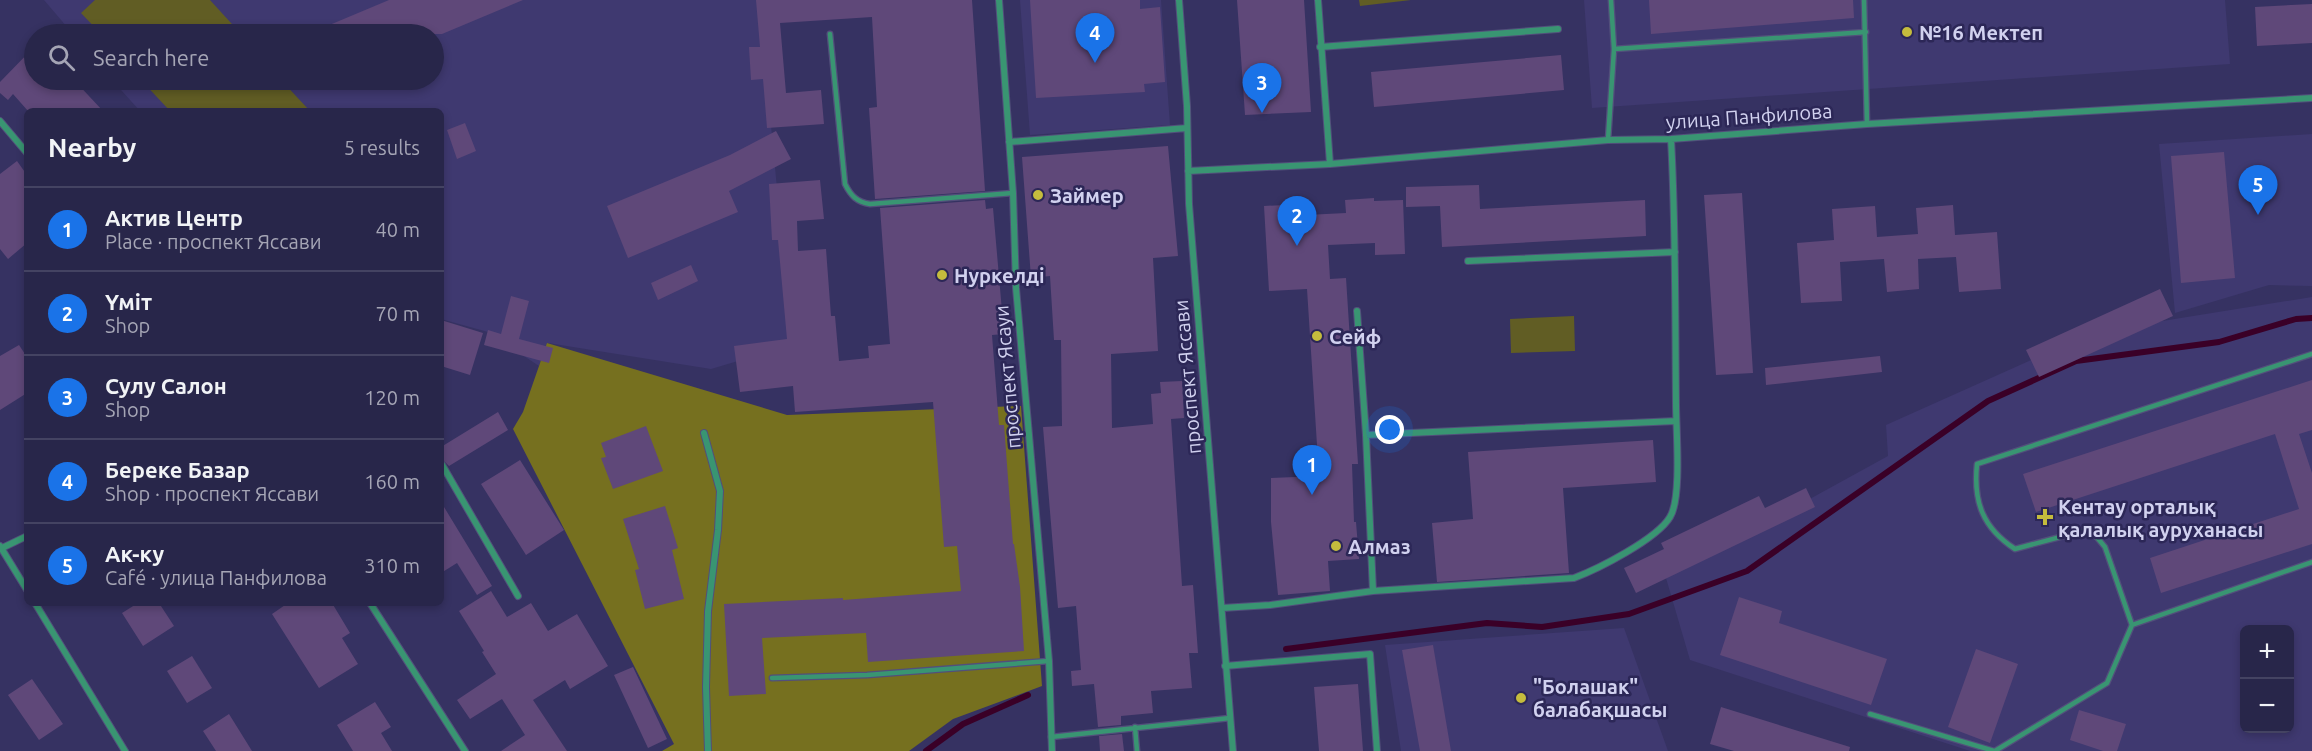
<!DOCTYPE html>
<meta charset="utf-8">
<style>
:root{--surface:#28264a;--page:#343254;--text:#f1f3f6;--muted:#a5a5b5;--line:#444362;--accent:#1a73e8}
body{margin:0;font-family:Ubuntu,sans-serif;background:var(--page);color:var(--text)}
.controls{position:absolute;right:18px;bottom:18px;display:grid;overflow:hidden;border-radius:9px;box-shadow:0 3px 9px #0003}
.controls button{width:54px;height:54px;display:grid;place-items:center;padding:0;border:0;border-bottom:2px solid var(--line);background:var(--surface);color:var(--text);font:30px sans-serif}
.you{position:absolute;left:1390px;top:430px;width:21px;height:21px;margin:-15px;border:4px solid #fff;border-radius:50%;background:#1a73e8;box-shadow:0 0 0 9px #1a73e833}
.badge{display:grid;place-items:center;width:39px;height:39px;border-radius:50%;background:var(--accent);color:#fff;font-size:20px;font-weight:700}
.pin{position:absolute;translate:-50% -50px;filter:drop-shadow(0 2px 3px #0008)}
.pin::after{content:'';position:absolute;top:32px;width:21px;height:18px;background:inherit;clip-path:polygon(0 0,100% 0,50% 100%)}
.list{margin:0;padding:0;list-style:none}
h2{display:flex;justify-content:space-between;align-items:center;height:78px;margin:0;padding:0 24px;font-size:26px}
h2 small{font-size:20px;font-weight:400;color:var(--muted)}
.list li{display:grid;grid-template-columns:39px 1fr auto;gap:18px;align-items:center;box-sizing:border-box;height:84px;padding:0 24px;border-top:2px solid var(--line)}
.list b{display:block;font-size:22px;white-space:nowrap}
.list p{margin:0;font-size:20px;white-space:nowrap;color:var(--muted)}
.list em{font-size:20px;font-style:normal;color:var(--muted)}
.icon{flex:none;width:33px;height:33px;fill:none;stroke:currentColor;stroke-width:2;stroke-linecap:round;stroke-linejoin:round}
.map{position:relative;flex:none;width:2312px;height:751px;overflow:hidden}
.search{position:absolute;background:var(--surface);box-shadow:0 3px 9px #0003;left:24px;top:24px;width:420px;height:66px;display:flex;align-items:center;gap:15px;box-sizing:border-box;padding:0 21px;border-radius:33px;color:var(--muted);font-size:22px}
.panel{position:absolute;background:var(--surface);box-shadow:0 3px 9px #0003;left:24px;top:108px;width:420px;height:498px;border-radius:9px}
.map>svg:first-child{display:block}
</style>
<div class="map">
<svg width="2312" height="751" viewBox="0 0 2312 751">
<rect width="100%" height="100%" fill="#363262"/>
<path fill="#3f3970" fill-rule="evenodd" d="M44,0H759L792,345L711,369L548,343L539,366L524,356L499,335L441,319V111H140L112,80H434V34H73Z
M1020,0H1161L1170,125L1030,135Z
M1584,0H2225L2230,64L1592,108Z
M2312,134V286L2269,285L2175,313L2159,144Z
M2312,297V751H1970L1690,660L1666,578L1888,456L1886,425L2094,332ZM2244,630H2290V728H2244Z
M1624,628L1668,751H1401L1385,645Z"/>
<path fill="#615d24" d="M95,0H210L241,34H101L81,13Z
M1359,0H1411L1360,6Z
M141,80H281L310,111H170Z
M1574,316L1575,351L1511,353L1510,319Z"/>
<path fill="#76701f" d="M547,343L787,415L1021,406L1042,686L953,719L909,751H662L674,744L513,429L523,412Z"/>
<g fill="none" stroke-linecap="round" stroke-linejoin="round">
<path stroke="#3a0027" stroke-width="6" d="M1286,649L1487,623L1542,627L1629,614L1747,571L1988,401L2076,361L2219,342L2296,319L2312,318
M926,751L963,724L1028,695"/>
</g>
<path fill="#5f4879" d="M389,0H523L442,34H308Z
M756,0H972L985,191L875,199L869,108L877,107L872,17L780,23L786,93L821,90L824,124L767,128L763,79L751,80L749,47H760Z
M1030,0H1140V9L1160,7L1165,82L1144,84L1145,92L1036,98Z
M1237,0H1304L1311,112L1245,115Z
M1649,0H1853L1854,18L1651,34Z
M2312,4V43L2257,46L2255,7Z
M34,47V80H74L103,111H28L13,94L8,100L0,93V82Z
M1561,55L1564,90L1374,107L1371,72Z
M465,123L476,151L457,159L447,130Z
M776,131L791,159L729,191L738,212L628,258L607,206L730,155Z
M1168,146L1178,256L1153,258L1158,351L1111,354L1112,428L1153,424L1151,394L1161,393L1160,382L1182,381L1184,418L1171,419L1182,586L1193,585L1198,653H1189L1192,688L1151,691L1153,713L1121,716V725L1098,727L1094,684L1072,686L1071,671L1081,670L1076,606L1058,608L1043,427L1062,426L1061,340H1054L1050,276L1031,278L1022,157Z
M2224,152L2235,278L2181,283L2171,156Z
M17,161L27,175V243L8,259L0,249V174Z
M820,180L824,219L797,221L798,251L826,249L831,316H835L839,361L869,358L868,346L890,344L880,208L985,200L986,209L993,208L1004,334L992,335L999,425H1004L1013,544H1014L1020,587L1024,651L868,662L866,633L762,638L766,694L729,696L724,604L843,598V600L961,591L957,546L944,547L933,402L795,412L793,386L740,392L734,346L787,339L778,240H772L769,184Z
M1479,185L1480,209L1645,200L1646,236L1442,247L1440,206L1406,207V187Z
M1742,193L1753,373L1716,375L1704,195Z
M1374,198V201L1403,200L1405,254L1375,255V243L1328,245L1330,279L1346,278L1358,464H1352L1354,522H1356L1359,559L1328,561L1330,591L1278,595L1271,522V478L1319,476L1307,289L1269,291L1264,206L1306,204V215L1346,213L1345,200Z
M1953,205L1955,235L1997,232L2001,289L1959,292L1956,257L1918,259L1919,289L1887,292L1884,259L1840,262L1842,301L1801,303L1797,243L1834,240L1832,209L1875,206L1877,237L1918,234L1916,208Z
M691,265L698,281L658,300L651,283Z
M2160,289L2173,316L2039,377L2026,350Z
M511,296L529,301L519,339L553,348L549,363L484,345L488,330L501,334Z
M441,320L483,333L470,375L441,366Z
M19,345L27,357V393L0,410V356Z
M1880,356L1882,372L1766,385L1765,368Z
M2312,380V430L2299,434L2312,473V544L2161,593L2150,558L2299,509L2275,434L2036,512L2023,474Z
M498,412L508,430L449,466L441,458V447Z
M646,426L663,471L613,489L601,458L606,457L601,443Z
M1653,440L1656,482L1563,488L1569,573L1437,582L1432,523L1473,519L1468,452Z
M520,460L564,530L526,555L481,484Z
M1806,488L1815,507L1636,593L1624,568L1664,549L1661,543L1759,496L1765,508Z
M441,502L492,586L477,595L457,563L441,573Z
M665,506L678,548L672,550L684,599L645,609L635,570L639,569L623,519Z
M491,591L507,617L531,603L548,631L577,614L608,666L570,689L565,680L533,700L567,751H501L525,735L502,699L470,719L457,700L496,674L482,652L484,651L459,611Z
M1739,597L1782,611L1779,623L1887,659L1871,705L1720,655Z
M138,603H159L174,626L143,646L122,613Z
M288,603H332L350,633L342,638L358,664L319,688L272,614Z
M1433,645L1451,751H1420L1402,650Z
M1976,649L2018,664L1990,743L1948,727Z
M192,656L212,688L187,703L167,671Z
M633,667L667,739L648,748L614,675Z
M32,679L63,724L39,740L8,695Z
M1358,684L1363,751H1319L1314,687Z
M375,702L391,727L381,733L392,751H353L337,725Z
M1721,707L1850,747L1849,751H1734L1710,744Z
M2079,710L2126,724L2117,751H2103L2070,740Z
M229,714L252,751H216L203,731Z
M1122,734L1124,751H1100L1099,736Z"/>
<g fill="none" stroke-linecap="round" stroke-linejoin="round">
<g stroke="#524f7b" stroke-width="7">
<path id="lane" d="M1864,0L1867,124
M830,34L845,184C851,196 857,202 870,204L1013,193
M1614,49L1866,32
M1608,140L1614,49L1611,0
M2312,354L1977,464C1973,502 1983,528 2015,549L2090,529L2105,547L2132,625L2312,562
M772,678L867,675L1049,661
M1870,714L1994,751
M1135,727L1137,751
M1051,737L1230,718
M1995,751L2107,683L2132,625"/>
</g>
<g stroke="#524f7b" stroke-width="8">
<path id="street" d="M999,0L1013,193L1016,288L1049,661L1052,751
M1179,0L1187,106L1189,204L1233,751
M1318,0L1330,164
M1320,47L1558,29
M0,121L27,153
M1009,142L1187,128
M1188,171L1330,164L1608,140L1671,139L1867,124L2312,98
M1468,261L1675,252
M1357,311L1366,435L1373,591
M704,433L720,491L718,530L708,611L706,687L708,751
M1366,435L1676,421
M441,463L518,596
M0,546L27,590
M2,548L27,536
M35,603L125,751
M370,603L465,751
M1222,608L1270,605L1373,591L1574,578C1598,569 1657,539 1670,517C1682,498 1676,429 1676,404C1675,316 1676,227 1671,139
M1225,666L1370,654L1377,751"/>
</g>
<use href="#lane" stroke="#399572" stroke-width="4.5"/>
<use href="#street" stroke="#399572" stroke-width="6"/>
</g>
<g fill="#c5bc3d" stroke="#2c2757" stroke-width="2">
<circle cx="1907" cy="32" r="6"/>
<circle cx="1038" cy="195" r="6"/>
<circle cx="942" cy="275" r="6"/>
<circle cx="1317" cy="336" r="6"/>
<path d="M2042 508h6v6h6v6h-6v6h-6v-6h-6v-6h6z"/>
<circle cx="1336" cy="546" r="6"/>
<circle cx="1521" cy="698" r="6"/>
</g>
<g text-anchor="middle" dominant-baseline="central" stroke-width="5" stroke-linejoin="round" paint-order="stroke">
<g font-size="20" font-weight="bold" fill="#d1d1ef" stroke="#2c2757" text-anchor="start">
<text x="1919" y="32">№16 Мектеп</text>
<text x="1050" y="195">Займер</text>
<text x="954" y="275">Нуркелді</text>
<text x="1329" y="336">Сейф</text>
<text x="2058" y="506">Кентау орталық<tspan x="2058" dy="23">қалалық ауруханасы</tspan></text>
<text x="1348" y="546">Алмаз</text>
<text x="1533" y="686">"Болашак"<tspan x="1533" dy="23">балабақшасы</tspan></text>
</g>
<g font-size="20" fill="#d1d1ef" stroke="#2c2757">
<text transform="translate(1749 116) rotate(-4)">улица Панфилова</text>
<text transform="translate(1007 377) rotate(-95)">проспект Ясауи</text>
<text transform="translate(1187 377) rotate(-95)">проспект Яссави</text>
</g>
</g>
</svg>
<div class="controls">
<button>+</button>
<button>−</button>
</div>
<div class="you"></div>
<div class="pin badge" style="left:1312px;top:495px">1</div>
<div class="pin badge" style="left:1297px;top:246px">2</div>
<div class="pin badge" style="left:1262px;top:113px">3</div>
<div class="pin badge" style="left:1095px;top:63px">4</div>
<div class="pin badge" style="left:2258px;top:215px">5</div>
<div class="search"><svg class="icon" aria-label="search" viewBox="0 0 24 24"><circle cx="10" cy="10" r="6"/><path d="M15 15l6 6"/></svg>Search here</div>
<section class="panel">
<h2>Nearby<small>5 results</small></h2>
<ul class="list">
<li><span class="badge">1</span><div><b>Актив Центр</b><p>Place · проспект Яссави</p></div><em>40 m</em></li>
<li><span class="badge">2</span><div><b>Үміт</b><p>Shop</p></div><em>70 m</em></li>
<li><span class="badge">3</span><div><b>Сулу Салон</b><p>Shop</p></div><em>120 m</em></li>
<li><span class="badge">4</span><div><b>Береке Базар</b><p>Shop · проспект Яссави</p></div><em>160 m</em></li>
<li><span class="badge">5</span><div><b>Ак-ку</b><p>Café · улица Панфилова</p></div><em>310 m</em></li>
</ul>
</section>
</div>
